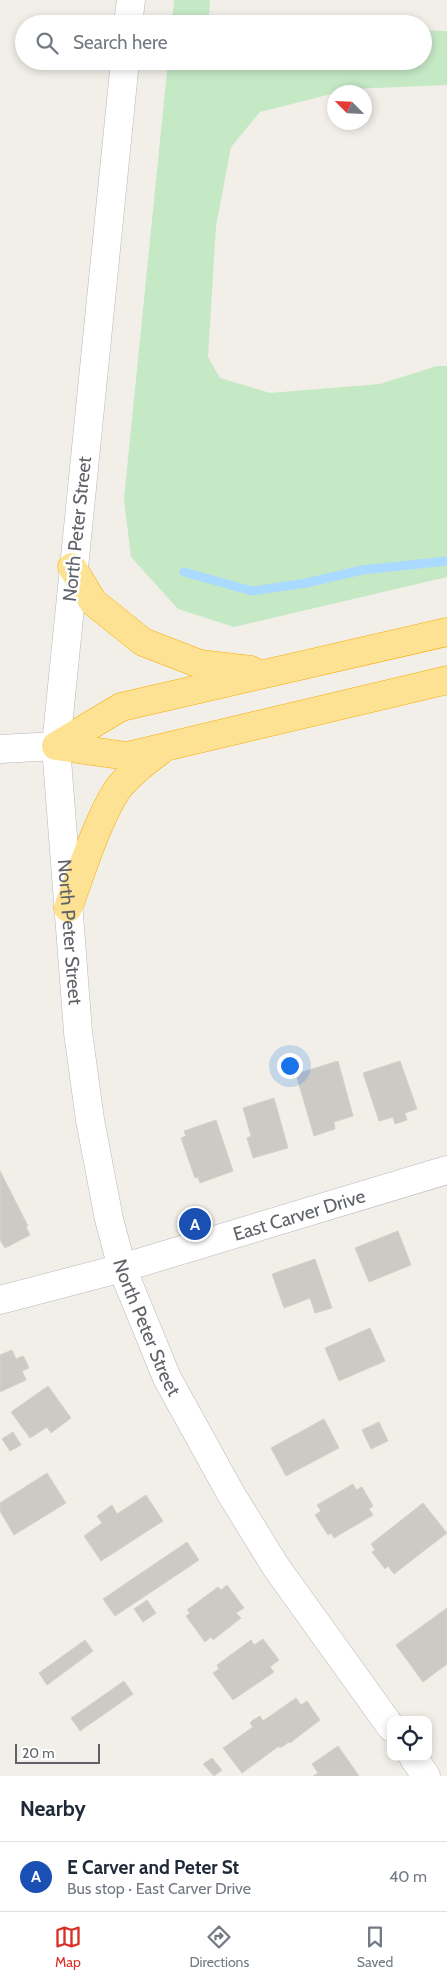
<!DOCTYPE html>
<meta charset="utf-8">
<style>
:root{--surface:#fff;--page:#f2f2f3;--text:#1f2937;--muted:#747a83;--line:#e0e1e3;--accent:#d93025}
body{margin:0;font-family:Cabin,sans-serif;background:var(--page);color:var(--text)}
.controls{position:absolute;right:15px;bottom:15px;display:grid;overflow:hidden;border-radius:10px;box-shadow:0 2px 8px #0003}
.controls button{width:45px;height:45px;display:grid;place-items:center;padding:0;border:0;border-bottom:1px solid var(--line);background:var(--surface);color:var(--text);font:25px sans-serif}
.compass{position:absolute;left:327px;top:85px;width:45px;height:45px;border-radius:50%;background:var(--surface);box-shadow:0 2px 8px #0003;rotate:294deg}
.scale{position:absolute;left:15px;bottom:12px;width:85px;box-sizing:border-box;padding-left:5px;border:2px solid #5f6368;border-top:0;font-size:14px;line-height:18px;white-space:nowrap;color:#5f6368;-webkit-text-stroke:4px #fff;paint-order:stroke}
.you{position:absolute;left:289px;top:1065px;width:18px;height:18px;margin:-12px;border:4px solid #fff;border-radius:50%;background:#1a73e8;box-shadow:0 0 0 8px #1a73e833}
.badge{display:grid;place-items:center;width:32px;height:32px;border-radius:50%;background:var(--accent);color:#fff;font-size:16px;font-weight:700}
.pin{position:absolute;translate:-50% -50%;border:2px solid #fff;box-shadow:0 1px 5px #0006}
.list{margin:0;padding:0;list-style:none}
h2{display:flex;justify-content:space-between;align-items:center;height:65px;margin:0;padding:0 20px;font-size:21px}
h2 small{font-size:16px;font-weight:400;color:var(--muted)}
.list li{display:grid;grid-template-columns:32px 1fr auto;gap:15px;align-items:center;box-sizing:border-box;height:70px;padding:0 20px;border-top:1px solid var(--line)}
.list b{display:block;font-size:19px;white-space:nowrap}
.list p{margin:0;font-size:16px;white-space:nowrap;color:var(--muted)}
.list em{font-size:16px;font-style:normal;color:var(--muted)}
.icon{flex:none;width:28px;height:28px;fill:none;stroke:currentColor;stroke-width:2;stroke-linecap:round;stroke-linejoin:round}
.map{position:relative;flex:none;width:447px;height:1776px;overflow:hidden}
.search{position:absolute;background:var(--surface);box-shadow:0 2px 8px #0003;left:15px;right:15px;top:15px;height:55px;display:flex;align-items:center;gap:12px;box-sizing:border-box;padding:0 18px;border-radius:28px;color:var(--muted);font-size:19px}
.sheet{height:135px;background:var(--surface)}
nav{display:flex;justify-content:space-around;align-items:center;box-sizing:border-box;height:70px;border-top:1px solid var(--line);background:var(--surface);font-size:14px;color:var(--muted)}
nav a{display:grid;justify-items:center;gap:2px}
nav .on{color:var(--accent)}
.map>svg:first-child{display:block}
</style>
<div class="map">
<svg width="447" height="1776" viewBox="0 0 447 1776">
<rect width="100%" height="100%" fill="#f1efe8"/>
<path fill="#c5e8c5" d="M174,0H210L209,16L333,24H172Z
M423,30L447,31V85L351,89L260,112L231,147L216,226L208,357L220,378L270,393L380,384L437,366H447V577L234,627L178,609L131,557L124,499L168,61H423Z"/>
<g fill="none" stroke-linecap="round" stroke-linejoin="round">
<path stroke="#aadaff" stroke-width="9" d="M184,572L252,591L306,583L362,570L447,561"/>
</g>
<path fill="#cccac5" stroke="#d6d1c6" d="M338,1061L353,1116L334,1122L335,1129L314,1136L296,1074Z
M400,1061L417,1109L405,1113L407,1120L395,1124L393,1117L379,1121L363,1073Z
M274,1098L288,1148L253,1158L247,1138L251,1136L243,1108Z
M216,1120L233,1171L200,1183L198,1177L195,1178L181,1138L186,1136L184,1131Z
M0,1171L28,1226L26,1227L30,1235L5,1248L0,1240Z
M398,1231L411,1265L369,1282L355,1248Z
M315,1259L332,1308L315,1313L310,1298L284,1308L272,1274Z
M370,1328L385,1361L339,1381L325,1348Z
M12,1350L16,1359L23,1356L26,1361L29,1368L22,1371L26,1380L0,1392V1355Z
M48,1386L71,1418L51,1433L47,1427L30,1438L11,1412Z
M324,1419L339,1448L286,1476L271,1448Z
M379,1422L388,1441L371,1449L362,1430Z
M13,1432L21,1445L10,1451L2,1439Z
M47,1473L66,1503L14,1535L0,1511V1503Z
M353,1484L356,1490L362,1487L373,1506L369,1509L373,1515L334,1538L331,1533L328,1535L315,1515L321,1511L317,1505Z
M146,1495L163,1521L101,1561L84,1536L102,1523L97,1516L112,1505L117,1514Z
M423,1503L447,1533L394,1574L388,1566L385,1569L372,1552L375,1550L371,1544Z
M187,1542L199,1560L115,1616L103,1599Z
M227,1585L244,1608L236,1613L241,1618L213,1640L211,1637L205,1642L186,1616L190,1613L187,1610L218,1587L221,1590Z
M147,1600L156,1613L143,1622L134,1609Z
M447,1608V1664L423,1682L396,1645Z
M263,1639L279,1660L270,1667L274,1672L233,1700L213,1673L219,1669L217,1665L251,1640L254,1645Z
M85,1640L93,1651L47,1685L39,1673Z
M124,1681L133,1694L80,1731L71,1718Z
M296,1698L301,1705L307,1701L320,1720L290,1743L289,1742L280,1748L279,1746L242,1773L223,1748L253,1727L250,1723L253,1720L260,1716L263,1721Z
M338,1746L359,1776H313L318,1773L312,1764Z
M212,1758L222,1770L214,1776L203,1764Z"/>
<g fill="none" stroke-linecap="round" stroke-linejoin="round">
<g stroke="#b5b8bc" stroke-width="29">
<g id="minor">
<path d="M128,24L131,0"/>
<path id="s1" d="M125,61L56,746L78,1032L90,1120L109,1219L122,1268L167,1378L231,1494L276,1567L391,1727"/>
<path d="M0,749L56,746"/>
<path id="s2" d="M0,1300L122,1268L447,1170"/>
<path d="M413,1757L426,1776"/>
</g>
</g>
<g stroke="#f9ab00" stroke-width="29">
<path id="highway" d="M72,567L93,602L143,642L200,664L251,670
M56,746L121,707L447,632
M56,746L127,756L447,680
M68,908C81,873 97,821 117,790C128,775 145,762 160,751"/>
</g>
<use href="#minor" stroke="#fff" stroke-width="28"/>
<use href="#highway" stroke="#fde293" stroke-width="28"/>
</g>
<g text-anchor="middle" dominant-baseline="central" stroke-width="5" stroke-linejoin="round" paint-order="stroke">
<g font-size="19" fill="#5f6368" stroke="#fff">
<text transform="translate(77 529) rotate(-84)">North Peter Street</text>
<text stroke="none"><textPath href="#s1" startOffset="875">North Peter Street</textPath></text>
<text stroke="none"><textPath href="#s2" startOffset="311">East Carver Drive</textPath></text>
<text stroke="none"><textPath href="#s1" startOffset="1280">North Peter Street</textPath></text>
</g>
</g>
</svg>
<div class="controls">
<button><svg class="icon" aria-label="locate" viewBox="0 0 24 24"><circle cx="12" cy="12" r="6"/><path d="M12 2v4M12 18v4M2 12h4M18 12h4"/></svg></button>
</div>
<svg class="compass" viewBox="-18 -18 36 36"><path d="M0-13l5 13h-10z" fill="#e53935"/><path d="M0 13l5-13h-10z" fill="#747a83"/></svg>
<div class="scale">20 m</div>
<div class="you"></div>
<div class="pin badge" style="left:195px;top:1224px;background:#1a4fb4">A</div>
<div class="search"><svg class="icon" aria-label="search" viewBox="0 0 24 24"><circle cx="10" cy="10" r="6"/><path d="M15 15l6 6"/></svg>Search here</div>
</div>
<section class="sheet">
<h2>Nearby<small></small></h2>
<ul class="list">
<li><span class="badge" style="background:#1a4fb4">A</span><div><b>E Carver and Peter St</b><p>Bus stop · East Carver Drive</p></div><em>40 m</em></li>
</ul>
</section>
<nav>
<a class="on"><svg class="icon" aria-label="map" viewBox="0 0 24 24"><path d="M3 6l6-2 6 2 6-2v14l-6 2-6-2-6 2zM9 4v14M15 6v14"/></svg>Map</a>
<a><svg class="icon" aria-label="directions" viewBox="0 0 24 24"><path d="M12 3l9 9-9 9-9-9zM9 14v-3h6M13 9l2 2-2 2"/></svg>Directions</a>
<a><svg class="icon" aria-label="saved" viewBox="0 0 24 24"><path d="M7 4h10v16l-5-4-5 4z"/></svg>Saved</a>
</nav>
